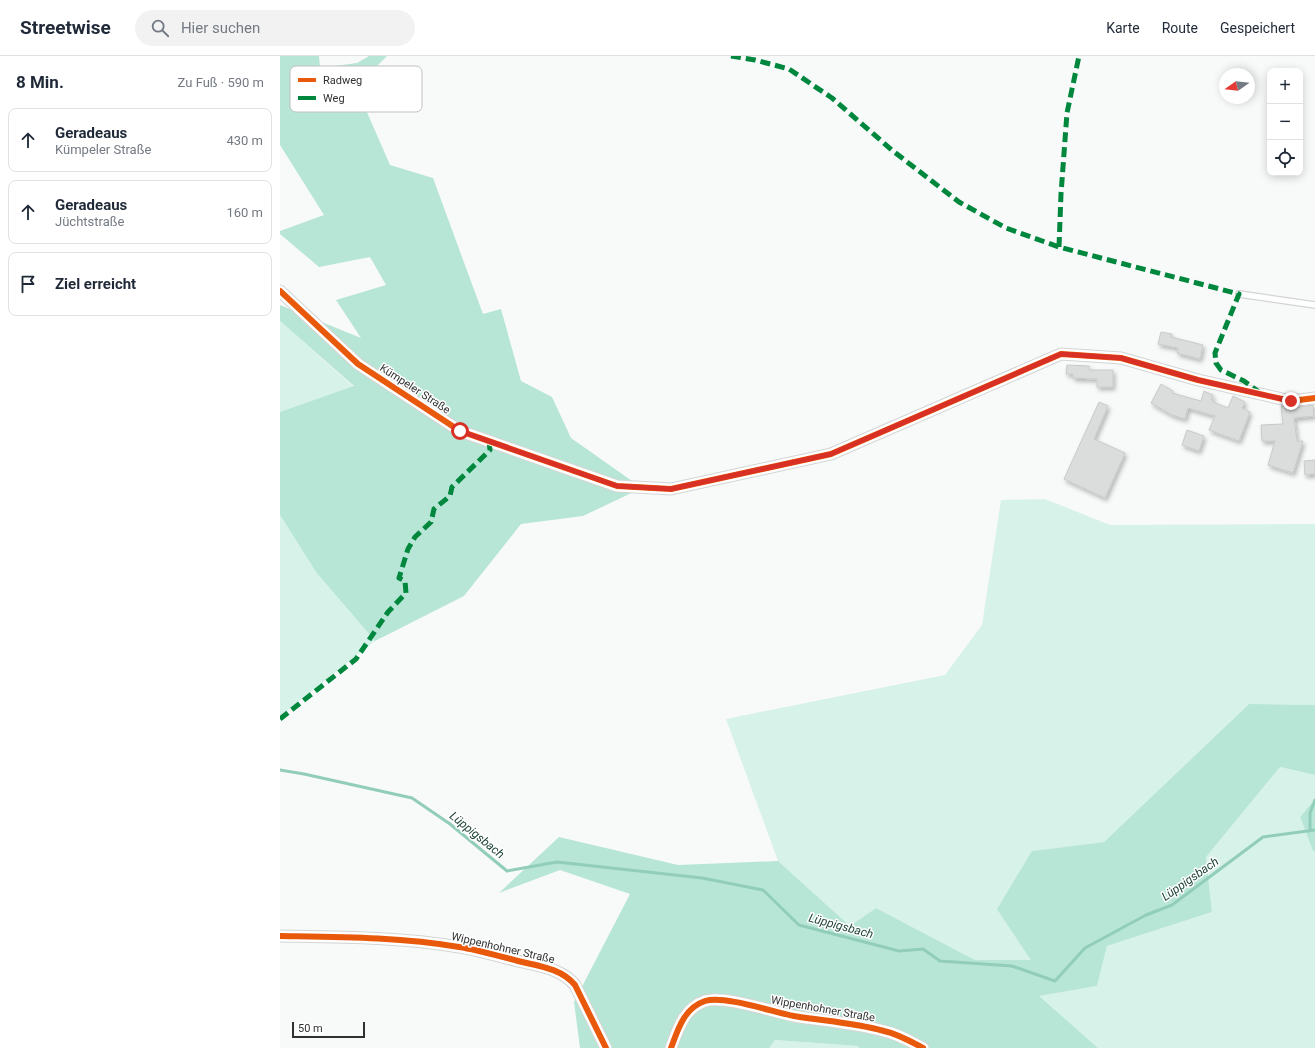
<!DOCTYPE html>
<html lang="de">
<meta charset="utf-8">
<style>
:root{--surface:#fff;--page:#f2f2f3;--text:#1f2937;--muted:#747a83;--line:#e0e1e3}
body{margin:0;font-family:Roboto,sans-serif;background:var(--page);color:var(--text)}
.controls{position:absolute;right:12px;top:12px;display:grid;overflow:hidden;border-radius:8px;box-shadow:0 2px 10px #0003}
.controls button{width:36px;height:36px;display:grid;place-items:center;padding:0;border:0;border-bottom:1px solid var(--line);background:var(--surface);color:var(--text);font:20px sans-serif}
.compass{position:absolute;left:939px;top:12px;width:36px;height:36px;border-radius:50%;background:var(--surface);box-shadow:0 2px 10px #0003;rotate:256deg}
.scale{position:absolute;left:12px;bottom:10px;width:73px;box-sizing:border-box;padding-left:4px;border:2px solid #2f3030;border-top:0;font-size:11px;line-height:14px;white-space:nowrap;color:#2f3030;-webkit-text-stroke:3px #fff;paint-order:stroke}
.stop{position:absolute;width:12px;height:12px;margin:-9px;border:3px solid #d93025;border-radius:50%;background:#fff}
.stop.end{background:#d93025;border-color:#fff;box-shadow:0 1px 4px #0008}
.list{margin:0;padding:0;list-style:none}
h2{display:flex;justify-content:space-between;align-items:center;height:52px;margin:0;padding:0 16px;font-size:17px}
h2 small{font-size:13px;font-weight:400;color:var(--muted)}
.list li{display:grid;grid-template-columns:26px 1fr auto;gap:12px;align-items:center;box-sizing:border-box;height:64px;margin:0 8px 8px;padding:0 8px;border:1px solid var(--line);border-radius:8px}
.list b{display:block;font-size:15px;white-space:nowrap}
.list p{margin:0;font-size:13px;white-space:nowrap;color:var(--muted)}
.list em{font-size:13px;font-style:normal;color:var(--muted)}
.icon{flex:none;width:22px;height:22px;fill:none;stroke:currentColor;stroke-width:2;stroke-linecap:round;stroke-linejoin:round}
.map{position:relative;flex:none;width:1035px;height:992px;overflow:hidden}
header{display:flex;align-items:center;gap:24px;box-sizing:border-box;height:56px;padding:0 20px;background:var(--surface);border-bottom:1px solid var(--line)}
header strong{font-size:19px}
nav{display:flex;gap:22px;margin-inline-start:auto;font-size:14px}
.search{width:280px;height:36px;background:var(--page);display:flex;align-items:center;gap:10px;box-sizing:border-box;padding:0 14px;border-radius:22px;color:var(--muted);font-size:15px}
main{display:flex}
aside{flex:1;background:var(--surface)}
.map>svg:first-child{display:block}
</style>
<header>
<strong>Streetwise</strong>
<div class="search"><svg class="icon" aria-label="search" viewBox="0 0 24 24"><circle cx="10" cy="10" r="6"/><path d="M15 15l6 6"/></svg>Hier suchen</div>
<nav><a>Karte</a><a>Route</a><a>Gespeichert</a></nav>
</header>
<main>
<aside>
<h2>8 Min.<small>Zu Fuß · 590 m</small></h2>
<ul class="list">
<li><svg class="icon" aria-label="ahead" viewBox="0 0 24 24"><path d="M12 20V5M6 11l6-6 6 6"/></svg><div><b>Geradeaus</b><p>Kümpeler Straße</p></div><em>430 m</em></li>
<li><svg class="icon" aria-label="ahead" viewBox="0 0 24 24"><path d="M12 20V5M6 11l6-6 6 6"/></svg><div><b>Geradeaus</b><p>Jüchtstraße</p></div><em>160 m</em></li>
<li><svg class="icon" aria-label="arrive" viewBox="0 0 24 24"><path d="M6 21V4h12l-3 4 3 4H6"/></svg><div><b>Ziel erreicht</b></div></li>
</ul>
</aside>
<div class="map">
<svg width="1035" height="992" viewBox="0 0 1035 992">
<defs>
<filter id="shadow"><feDropShadow dx="2" dy="3" stdDeviation="2" flood-color="#0004"/></filter>
</defs>
<rect width="100%" height="100%" fill="#f8faf9"/>
<path fill="#d7f2e8" d="M0,265L74,331L0,356Z
M765,443L830,469L1035,468V649L969,648L824,786L752,795V904H695L596,852L570,870L498,805L446,663L665,619L702,569L721,444Z
M0,459L36,516L95,585L0,660Z
M1000,711L1035,719V743L1020,761L1033,795H1035V992H818L758,940L817,930L827,890L932,856L926,801Z
M495,984L578,990L579,992H489Z"/>
<path fill="#b7e6d6" d="M0,0H39L40,12L77,7L89,0H107L76,31L110,109L153,122L203,258L221,253L241,325L272,341L291,382L362,432L303,460L241,468L184,540L95,585L36,516L0,459V356L74,330L0,265V249L81,282L56,244L106,229L90,201L39,211L0,178V175L44,159L0,89Z
M969,648L1035,649V719L1000,711L926,801L932,856L827,890L817,930L759,940L818,992H579L578,990L495,984L489,992H300L294,946L350,838L280,814L219,837L279,781L398,809L498,805L570,870L596,852L695,904H751L717,853L752,795L824,786Z
M1035,743V795H1033L1020,761Z"/>
<g fill="none" stroke-linecap="round" stroke-linejoin="round">
<path stroke="#92cdbb" stroke-width="3" d="M0,714L24,718L132,742L170,768L227,815L277,806L422,822L483,834L519,869L619,895L643,893L660,905L732,910L775,925L805,892L866,859L892,849L983,781L1035,774
M1030,775V757L1035,744"/>
</g>
<path fill="#dbdddc" stroke="#c8cac9" filter="url(#shadow)" d="M881,276L892,278L891,281L923,289L920,303L897,297L898,292L878,288Z
M787,309L809,310V314H833V331H817V323L793,322V318H786Z
M881,328L893,335L892,337L921,345L924,335L933,339L931,344H934L933,346L948,352L953,340L965,346L962,352L970,356L959,385L929,374L935,360L908,352L905,363L892,359L871,347Z
M819,346L828,350L814,383L845,397L825,442L784,423Z
M1033,349L1034,360L1014,362L1017,385H1023L1013,417L988,409L995,385H982L981,369L1003,368L1001,350L1012,352Z
M907,374L924,380L919,395L902,389Z
M1035,404V418L1025,419L1024,405Z"/>
<g fill="none" stroke-linecap="round" stroke-linejoin="round">
<g stroke="#d3d5d4" stroke-width="8">
<path id="lane" d="M959,238L1035,249"/>
</g>
<g stroke="#d3d5d4" stroke-width="13">
<path id="street" d="M0,235L78,308L180,375L337,430L391,433L551,398L781,298L841,302L918,324L1011,345L1035,342
M0,880C60,881 120,881 179,891C199,894 218,900 238,905C258,910 281,912 295,929L326,992
M391,992C398,973 404,952 425,945C444,939 493,956 514,960C544,965 575,967 604,975C618,978 630,985 643,992"/>
</g>
<use href="#lane" stroke="#fefefe" stroke-width="5.5"/>
<use href="#street" stroke="#fefefe" stroke-width="11"/>
<path stroke="#00873e" stroke-width="5" stroke-dasharray="10 5" stroke-linecap="butt" d="M451,0L475,4L509,13L552,42L613,95L679,146L726,172L779,191L959,238L935,297L936,307L941,314L964,325L979,336
M779,191L781,138L787,57L799,0
M0,663L76,603L108,556L126,537L125,525L119,522L128,493L135,481L151,466L154,453L170,440L172,431L210,394L209,385"/>
<g stroke="#fff" stroke-width="8">
<path id="cycleway" d="M0,235L78,308L180,375L337,430L391,433L551,398L781,298L841,302L918,324L1011,345L1035,342
M0,880C60,881 120,881 179,891C199,894 218,900 238,905C258,910 281,912 295,929L326,992
M391,992C398,973 404,952 425,945C444,939 493,956 514,960C544,965 575,967 604,975C618,978 630,985 643,992"/>
</g>
<use href="#cycleway" stroke="#e8590c" stroke-width="6"/>
</g>
<g fill="none" stroke-linecap="round" stroke-linejoin="round">
<path stroke="#d93025" stroke-width="5" d="M180,375L337,430L391,433L551,398L781,298L841,302L918,324L1011,345"/>
</g>
<g text-anchor="middle" dominant-baseline="central" stroke-width="3" stroke-linejoin="round" paint-order="stroke">
<g font-size="11" fill="#2f3030" stroke="#fff">
<text transform="translate(135 333) rotate(33)">Kümpeler Straße</text>
<text transform="translate(223 892) rotate(13)">Wippenhohner Straße</text>
<text transform="translate(543 953) rotate(10)">Wippenhohner Straße</text>
</g>
<g font-size="12" font-style="italic" fill="#1f4539" stroke="#fff">
<text transform="translate(197 779) rotate(39)">Lüppigsbach</text>
<text transform="translate(910 823) rotate(-35)">Lüppigsbach</text>
<text transform="translate(561 870) rotate(15)">Lüppigsbach</text>
</g>
</g>
<rect x="10" y="10" width="132" height="46" rx="6" fill="#fff" stroke="#c1c1c1" stroke-width="1"/>
<rect x="18" y="22" width="18" height="4" fill="#e8590c"/>
<rect x="18" y="40" width="18" height="4" fill="#00873e"/>
<g font-size="11" fill="#2f3030">
<text x="43" y="28">Radweg</text>
<text x="43" y="46">Weg</text>
</g>
</svg>
<div class="controls">
<button>+</button>
<button>−</button>
<button><svg class="icon" aria-label="locate" viewBox="0 0 24 24"><circle cx="12" cy="12" r="6"/><path d="M12 2v4M12 18v4M2 12h4M18 12h4"/></svg></button>
</div>
<svg class="compass" viewBox="-18 -18 36 36"><path d="M0-13l5 13h-10z" fill="#e53935"/><path d="M0 13l5-13h-10z" fill="#747a83"/></svg>
<div class="scale">50 m</div>
<div class="stop" style="left:180px;top:375px"></div>
<div class="stop end" style="left:1011px;top:345px"></div>
</div>
</main>
